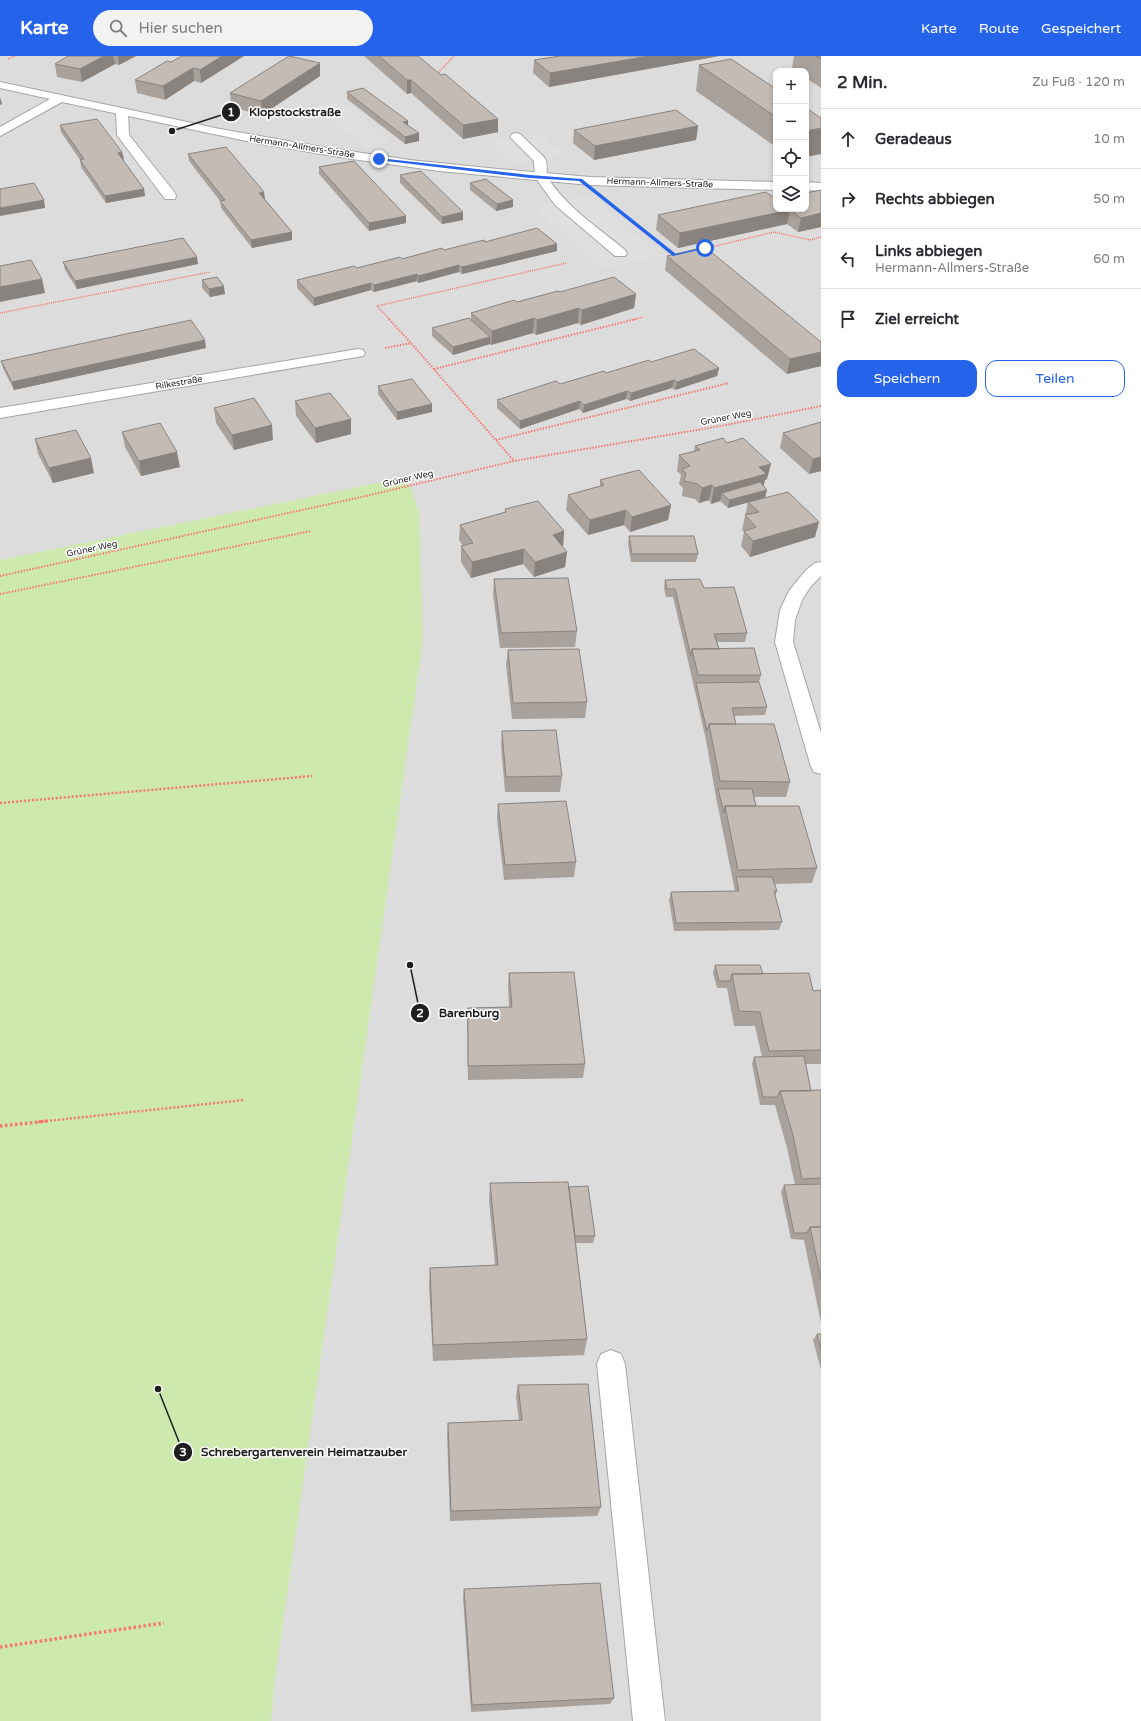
<!DOCTYPE html>
<html lang="de">
<meta charset="utf-8">
<style>
:root{--surface:#fff;--page:#f2f2f3;--text:#2b2b33;--muted:#7c7c81;--line:#e1e1e2;--accent:#2563eb}
body{margin:0;font-family:"Varela Round",sans-serif;background:var(--page);color:var(--text)}
.controls{position:absolute;right:12px;top:12px;display:grid;overflow:hidden;border-radius:8px;box-shadow:0 2px 6px #0003}
.controls button{width:36px;height:36px;display:grid;place-items:center;padding:0;border:0;border-bottom:1px solid var(--line);background:var(--surface);color:var(--text);font:20px sans-serif}
.stop{position:absolute;width:12px;height:12px;margin:-9px;border:3px solid #2563eb;border-radius:50%;background:#fff}
.stop.end{background:#2563eb;border-color:#fff;box-shadow:0 1px 4px #0008}
.list{margin:0;padding:0;list-style:none}
h2{display:flex;justify-content:space-between;align-items:center;height:52px;margin:0;padding:0 16px;font-size:17px}
h2 small{font-size:13px;font-weight:400;color:var(--muted)}
.list li{display:grid;grid-template-columns:26px 1fr auto;gap:12px;align-items:center;box-sizing:border-box;height:60px;padding:0 16px;border-top:1px solid var(--line)}
.list b{display:block;font-size:15px;white-space:nowrap}
.list p{margin:0;font-size:13px;white-space:nowrap;color:var(--muted)}
.list em{font-size:13px;font-style:normal;color:var(--muted)}
.actions{display:flex;gap:8px;padding:12px 16px}
.actions a{flex:1;padding:9px 0;border:1px solid var(--accent);border-radius:12px;text-align:center;font-size:14px;color:var(--accent)}
.actions .main{background:var(--accent);color:#fff}
.icon{flex:none;width:22px;height:22px;fill:none;stroke:currentColor;stroke-width:2;stroke-linecap:round;stroke-linejoin:round}
.map{position:relative;flex:none;width:821px;height:1665px;overflow:hidden}
header{display:flex;align-items:center;gap:24px;box-sizing:border-box;height:56px;padding:0 20px;background:var(--accent);color:#fff}
header strong{font-size:19px}
nav{display:flex;gap:22px;margin-inline-start:auto;font-size:14px}
.search{width:280px;height:36px;background:var(--page);display:flex;align-items:center;gap:10px;box-sizing:border-box;padding:0 14px;border-radius:22px;color:var(--muted);font-size:15px}
main{display:flex}
aside{flex:1;background:var(--surface)}
.map>svg:first-child{display:block}
</style>
<header>
<strong>Karte</strong>
<div class="search"><svg class="icon" aria-label="search" viewBox="0 0 24 24"><circle cx="10" cy="10" r="6"/><path d="M15 15l6 6"/></svg>Hier suchen</div>
<nav><a>Karte</a><a>Route</a><a>Gespeichert</a></nav>
</header>
<main>
<div class="map">
<svg width="821" height="1665" viewBox="0 0 821 1665">
<rect width="100%" height="100%" fill="#f0ece6"/>
<path fill="#dddcdc" fill-rule="evenodd" d="M0,0H821V1665H0ZM776,15H806V153H776Z"/>
<path fill="#cde9ad" d="M402,422L410,430L419,456L423,584L275,1624L271,1665H0V504Z"/>
<path fill="#dfdfdf" d="M339,45L391,87L367,92L316,50Z
M539,77L565,99L514,108L489,86Z
M588,140L660,200L605,213L534,152Z"/>
<g fill="none" stroke-linecap="round" stroke-linejoin="round">
<g stroke="#a6a6a6" stroke-width="2">
<path id="service" d="M122,52L126,54L128,56L129,79L175,137L176,140L175,143H165L117,79L116,56L118,54Z
M516,77L520,78L544,101C549,107 545,116 548,122C565,150 600,173 625,194L627,197L625,200H615L555,149L535,121L534,105L510,81L512,78Z
M611,1294L621,1298L625,1308L665,1665H633L597,1308L601,1298Z"/>
</g>
<g stroke="#a6a6a6" stroke-width="2">
<path id="minor" d="M0,26L220,73L322,91L410,104L498,113L590,121L776,126V134L590,129L439,115L352,103L256,87L62,46L0,80V71L50,43L0,32Z
M806,126L821,127V135L806,134Z
M358,293L363,294L365,297L363,300L0,362V352Z
M821,506V520L811,530L802,544L795,564L793,586L821,677V718L814,716L811,711L775,586L780,554L789,535L806,514L815,507Z"/>
</g>
<path stroke="#f77870" stroke-width="1.5" stroke-dasharray="1 1" stroke-linecap="butt" d="M8,3L15,0
M439,18L438,17L454,0
M618,154L675,199
M703,193L774,176L810,184L821,181
M0,257L210,216
M390,264L377,250L566,207
M632,264L643,261"/>
<path stroke="#f77870" stroke-width="2" stroke-dasharray="1.5 1.5" stroke-linecap="butt" d="M389,263L411,287
M385,292L411,287L514,405
M434,313L636,263
M496,384L729,327
M0,520L366,440L514,405L726,369L821,350
M0,538L311,475"/>
<path stroke="#f77870" stroke-width="2.5" stroke-dasharray="2 2" stroke-linecap="butt" d="M0,747L312,720
M38,1066L244,1044"/>
<path stroke="#f77870" stroke-width="3.5" stroke-dasharray="2.5 2.5" stroke-linecap="butt" d="M0,1070L48,1065
M0,1591L164,1567"/>
<use href="#service" fill="#fff" fill-rule="evenodd"/>
<use href="#minor" fill="#fff" fill-rule="evenodd"/>
</g>
<path fill="#a9a19c" d="M68,0H136L119,9L115,8L82,26L57,21L55,8Z
M182,0H244L201,27L194,25L165,44L137,37L135,24L171,6Z
M364,0H418L498,76L463,83L411,37L407,38Z
M560,0H719L549,31L533,17L534,4Z
M794,0H821V32L806,22V15H794L792,13Z
M699,9L776,33V91L696,35Z
M320,20L262,59L231,51L230,37Z
M347,36L408,65V69L419,85L405,88L347,43Z
M60,69L122,96L124,103L123,104L144,133L145,140L106,147L81,111L80,104L61,76Z
M698,70L696,84L594,104L573,87L574,74Z
M188,98L265,143L292,176V184L252,192L221,152L220,145L189,105Z
M319,111L406,160V167L369,175L319,118Z
M400,119L463,156V164L442,168L400,127Z
M470,127L513,144V151L496,155L470,134Z
M821,134V171L798,176L787,168L678,192L656,174L658,159L776,143Z
M485,186L557,195L462,218L459,216L418,227L417,225L374,236L371,234L314,250L297,232V224Z
M667,200L821,286V310L787,318L665,214Z
M63,206L198,208L77,233L65,214Z
M202,224L225,238L210,241L202,232Z
M560,236L636,238L634,252L581,269L578,267L536,279L533,277L491,289L490,288L453,299L432,280V272L471,264V257Z
M206,292L14,334L3,312L1,305Z
M651,306L719,312L717,320L675,334L672,332L630,345L626,343L583,357L579,353L520,373L497,352V344Z
M378,330L432,348V356L397,364L378,338Z
M295,345L351,378L316,387L296,360Z
M214,352L273,384L234,394L216,367Z
M821,366V415L809,418L780,392L783,377Z
M122,376L180,411L141,420L125,391Z
M35,383L94,417L53,427L38,398Z
M727,387L767,423L765,424L763,430L765,442L815,481L750,501L741,490L744,476L742,474L748,446L728,452L720,445L711,448L709,444L699,447L695,443L682,440L683,432L679,428L681,419L677,415L679,399L694,395L695,390Z
M600,424L671,449L668,464L630,476L624,469L588,479L566,454L568,439L600,430Z
M505,453L564,475L563,491L567,496L565,511L534,521L523,508L471,522L461,506V490H463L459,484L460,469L505,456Z
M629,480L698,498L696,506H631L628,488Z
M494,523L577,575L575,591L500,592L493,538Z
M665,524L704,532L747,577L745,586H717L719,593L761,619L759,626L767,651L765,659L734,660L736,668L790,726L786,741H754L756,750L817,812L812,827L775,828L777,835L775,841L782,866L779,874L674,875L669,844L671,836L735,835L716,741L706,684L689,609L673,541H666L664,532Z
M508,594L587,646L585,662L512,663L506,609Z
M502,675L562,720L560,736H505L501,690Z
M498,748L576,806L574,821L504,824L497,763Z
M715,909L763,918L813,935L821,934V1008H806L811,1035L821,1034V1267L804,1184L791,1183L781,1136L784,1129H795L787,1092L775,1049H760L752,1008L754,1001H762L755,970H734L727,932H717L713,917Z
M509,917L585,1008L583,1022L468,1024L467,967L468,952L509,951L508,931Z
M490,1127L569,1131L595,1180L593,1187H576L587,1283L584,1299L433,1305L429,1229L430,1212L495,1209L489,1145Z
M817,1278H821V1314L813,1284Z
M518,1329L601,1451L597,1460L450,1465L447,1378L448,1367L519,1365L516,1340Z
M464,1533L614,1642L610,1648L471,1656L463,1542Z"/>
<path fill="#89837f" d="M104,0H113L115,8L82,26L80,13Z
M118,0H136L119,9Z
M222,0H244L201,27L200,14Z
M649,0H719L549,31L550,17Z
M320,7V20L262,59L261,45Z
M193,12L194,25L165,44L163,30Z
M407,24H411V37L407,38Z
M0,41L2,48L0,49Z
M498,63V76L463,83V69Z
M408,65V72L403,66Z
M698,70L696,84L594,104L595,90Z
M821,72V98L806,101V75Z
M419,77V85L405,88V81Z
M122,96L124,103L119,104L118,97Z
M144,133L145,140L106,147L105,140Z
M264,136L265,143L260,144L259,137Z
M44,144L45,152L0,160V152Z
M513,144V151L496,155L497,148Z
M790,154L787,168L678,192L680,177Z
M463,156V164L442,168V161Z
M821,157V171L798,176L801,162Z
M406,160V167L369,175V167Z
M292,176V184L252,192L251,184Z
M557,188V195L462,218V211Z
M197,201L198,208L77,233L75,225Z
M459,209V216L418,227V220Z
M417,218V225L374,236V229Z
M42,223L45,237L0,246V231Z
M371,227V234L314,250V242Z
M224,230L225,238L210,241L209,233Z
M636,238L634,252L581,269L582,254Z
M579,252L578,267L536,279L537,264Z
M534,262L533,277L491,289L492,275Z
M490,281V288L453,299V291Z
M205,284L206,292L14,334L12,326Z
M821,296V310L787,318L790,303Z
M719,312L717,320L675,334L677,326Z
M674,324L672,332L630,345L631,337Z
M627,335L626,343L583,357L584,349Z
M580,345L579,353L520,373V365Z
M432,348V356L397,364V356Z
M351,363V378L316,387L315,372Z
M272,369L273,384L234,394L232,379Z
M177,396L180,411L141,420L139,405Z
M821,401V415L809,418L813,403Z
M91,402L94,417L53,427L49,412Z
M771,408L767,423L765,424L763,433L722,437L720,445L711,448L714,432L759,411Z
M712,429L709,444L699,447L702,432Z
M767,434L765,442L728,452L729,444Z
M671,449L668,464L630,476L632,461Z
M626,454L624,469L588,479L590,464Z
M819,466L815,481L750,501L753,485Z
M564,475L563,491L553,479Z
M524,493L523,508L471,522L472,506Z
M567,496L565,511L534,521L535,506Z"/>
<path fill="#c4bbb5" stroke="#89837f" d="M68,0H104L80,13L55,8Z
M182,0H222L200,14L193,12L163,30L135,24L167,5L171,6Z
M289,0L320,7L261,45L230,37Z
M379,0H418L441,19L445,18L498,63L463,69L411,24H407Z
M560,0H649L550,17L534,4Z
M816,0H821V3Z
M731,3L776,33V61L699,9Z
M363,32L408,65L403,66L419,77L405,81L347,36Z
M806,52L821,62V72L806,75Z
M676,54L698,70L595,90L574,74Z
M97,63L122,96L118,97L144,133L105,140L80,104L84,103L60,69Z
M226,91L264,136L259,137L292,176L251,184L220,145L225,144L188,98Z
M354,105L406,160L369,167L319,111Z
M421,115L463,156L442,161L400,119Z
M486,123L513,144L497,148L470,127Z
M34,127L44,144L0,152V133Z
M821,134V157L801,162L790,154L680,177L658,159L766,136L776,143V153H806V137Z
M537,172L557,188L462,211L459,209L418,220L417,218L374,229L371,227L314,242L297,224L354,210L357,212L400,201L402,203L442,192L444,194L484,184L485,186Z
M183,182L197,201L75,225L63,206Z
M705,191L821,286V296L790,303L667,200Z
M31,204L42,223L0,231V210Z
M217,221L224,230L209,233L202,224Z
M614,221L636,238L582,254L579,252L537,264L534,262L492,275L471,257L514,244L517,246L558,235L560,236Z
M469,262L490,281L453,291L432,272Z
M191,264L205,284L12,326L1,305Z
M694,293L719,312L677,326L674,324L631,337L627,335L584,349L580,345L520,365L497,344L556,325L560,328L604,315L606,317L649,304L651,306Z
M412,323L432,348L397,356L378,330Z
M330,337L351,363L315,372L295,345Z
M254,342L272,369L232,379L214,352Z
M821,366V401L813,403L783,377Z
M160,367L177,396L139,405L122,376Z
M76,374L91,402L49,412L35,383Z
M723,382L727,387L743,382L771,408L759,411L766,418L714,432L712,429L702,432L698,428L684,425L686,418L682,413L690,410L679,399L700,394L695,390Z
M639,414L671,449L632,461L626,454L590,464L568,439L604,429L600,424Z
M760,426L767,434L729,444L722,437Z
M788,436L819,466L753,485L744,475L756,471L745,459L759,456L748,446Z
M538,445L564,475L553,479L567,496L535,506L524,493L472,506L461,490L473,487L460,469L506,456L505,453Z
M629,480H694L698,498H632Z
M568,522L577,575L501,577L494,523Z
M700,523L704,532L734,531L747,577L714,578L719,593H692L691,600L675,533H667L665,524Z
M754,592L761,619H698L692,593Z
M579,593L587,646L513,647L508,594Z
M759,626L767,651L732,652L736,668H709L707,675L696,627Z
M709,668H774L790,726L720,725Z
M556,674L562,720L506,721L502,675Z
M718,733H752L756,750H725L724,757Z
M566,745L576,806L505,809L498,748Z
M725,750H799L817,812L738,814Z
M736,821H772L777,835H774L782,866L676,867L671,836L739,835Z
M715,909H760L763,918H732L730,925H719Z
M574,916L585,1008L468,1010V952L512,951L509,917Z
M809,917L813,935L821,934V994L769,995L760,956L739,955L732,918Z
M804,1000L811,1035H780L777,1041H763L754,1001Z
M821,1034V1122L802,1123L793,1079L780,1035Z
M568,1126L587,1283L433,1289L430,1212L498,1209L490,1127Z
M821,1128V1171H810L807,1177H794L784,1129Z
M588,1130L595,1180H575L569,1131Z
M810,1171H821V1223Z
M817,1278H821V1294Z
M588,1328L601,1451L451,1455L448,1367L522,1364L518,1329Z
M600,1527L614,1642L472,1649L464,1533Z"/>
<path fill="#2563eb" d="M379,102L530,119L582,123L676,198L705,191L707,192L673,200L579,125L530,122L378,104Z"/>
<g text-anchor="middle" dominant-baseline="central" stroke-width="3" stroke-linejoin="round" paint-order="stroke">
<g font-size="9" fill="#1f1f1f" stroke="#fff">
<text transform="translate(302 91) rotate(9)">Hermann-Allmers-Straße</text>
<text transform="translate(660 127) rotate(2)">Hermann-Allmers-Straße</text>
<text transform="translate(179 327) rotate(-10)">Rilkestraße</text>
<text transform="translate(726 362) rotate(-11)">Grüner Weg</text>
<text transform="translate(408 423) rotate(-13)">Grüner Weg</text>
<text transform="translate(92 493) rotate(-12)">Grüner Weg</text>
</g>
</g>
<path fill="none" stroke="#1f1f1f" stroke-width="1.5" d="M172 75L231 56M410 909L420 957M158 1333L183 1396"/>
<g fill="#1f1f1f" stroke="#fff" stroke-width="1.5">
<circle cx="172" cy="75" r="4"/>
<circle cx="410" cy="909" r="4"/>
<circle cx="158" cy="1333" r="4"/>
<circle cx="231" cy="56" r="10"/>
<circle cx="420" cy="957" r="10"/>
<circle cx="183" cy="1396" r="10"/>
</g>
<g font-size="12" text-anchor="middle" font-weight="bold" fill="#fff">
<text x="231" y="60">1</text>
<text x="420" y="961">2</text>
<text x="183" y="1400">3</text>
</g>
<g font-size="12" text-anchor="middle" font-weight="bold" fill="#1f1f1f" stroke="#fff" stroke-width="3" stroke-linejoin="round" paint-order="stroke">
<text x="295" y="60">Klopstockstraße</text>
<text x="469" y="961">Barenburg</text>
<text x="304" y="1400">Schrebergartenverein Heimatzauber</text>
</g>
</svg>
<div class="controls">
<button>+</button>
<button>−</button>
<button><svg class="icon" aria-label="locate" viewBox="0 0 24 24"><circle cx="12" cy="12" r="6"/><path d="M12 2v4M12 18v4M2 12h4M18 12h4"/></svg></button>
<button><svg class="icon" aria-label="layers" viewBox="0 0 24 24"><path d="M12 4l9 5-9 5-9-5zM3 14l9 5 9-5"/></svg></button>
</div>
<div class="stop" style="left:705px;top:192px"></div>
<div class="stop end" style="left:379px;top:103px"></div>
</div>
<aside>
<h2>2 Min.<small>Zu Fuß · 120 m</small></h2>
<ul class="list">
<li><svg class="icon" aria-label="ahead" viewBox="0 0 24 24"><path d="M12 20V5M6 11l6-6 6 6"/></svg><div><b>Geradeaus</b></div><em>10 m</em></li>
<li><svg class="icon" aria-label="right" viewBox="0 0 24 24"><path d="M7 20v-9h11M14 6l5 5-5 5"/></svg><div><b>Rechts abbiegen</b></div><em>50 m</em></li>
<li><svg class="icon" aria-label="left" viewBox="0 0 24 24"><path d="M17 20v-9H6M10 6l-5 5 5 5"/></svg><div><b>Links abbiegen</b><p>Hermann-Allmers-Straße</p></div><em>60 m</em></li>
<li><svg class="icon" aria-label="arrive" viewBox="0 0 24 24"><path d="M6 21V4h12l-3 4 3 4H6"/></svg><div><b>Ziel erreicht</b></div></li>
</ul>
<div class="actions"><a class="main">Speichern</a><a>Teilen</a></div>
</aside>
</main>
